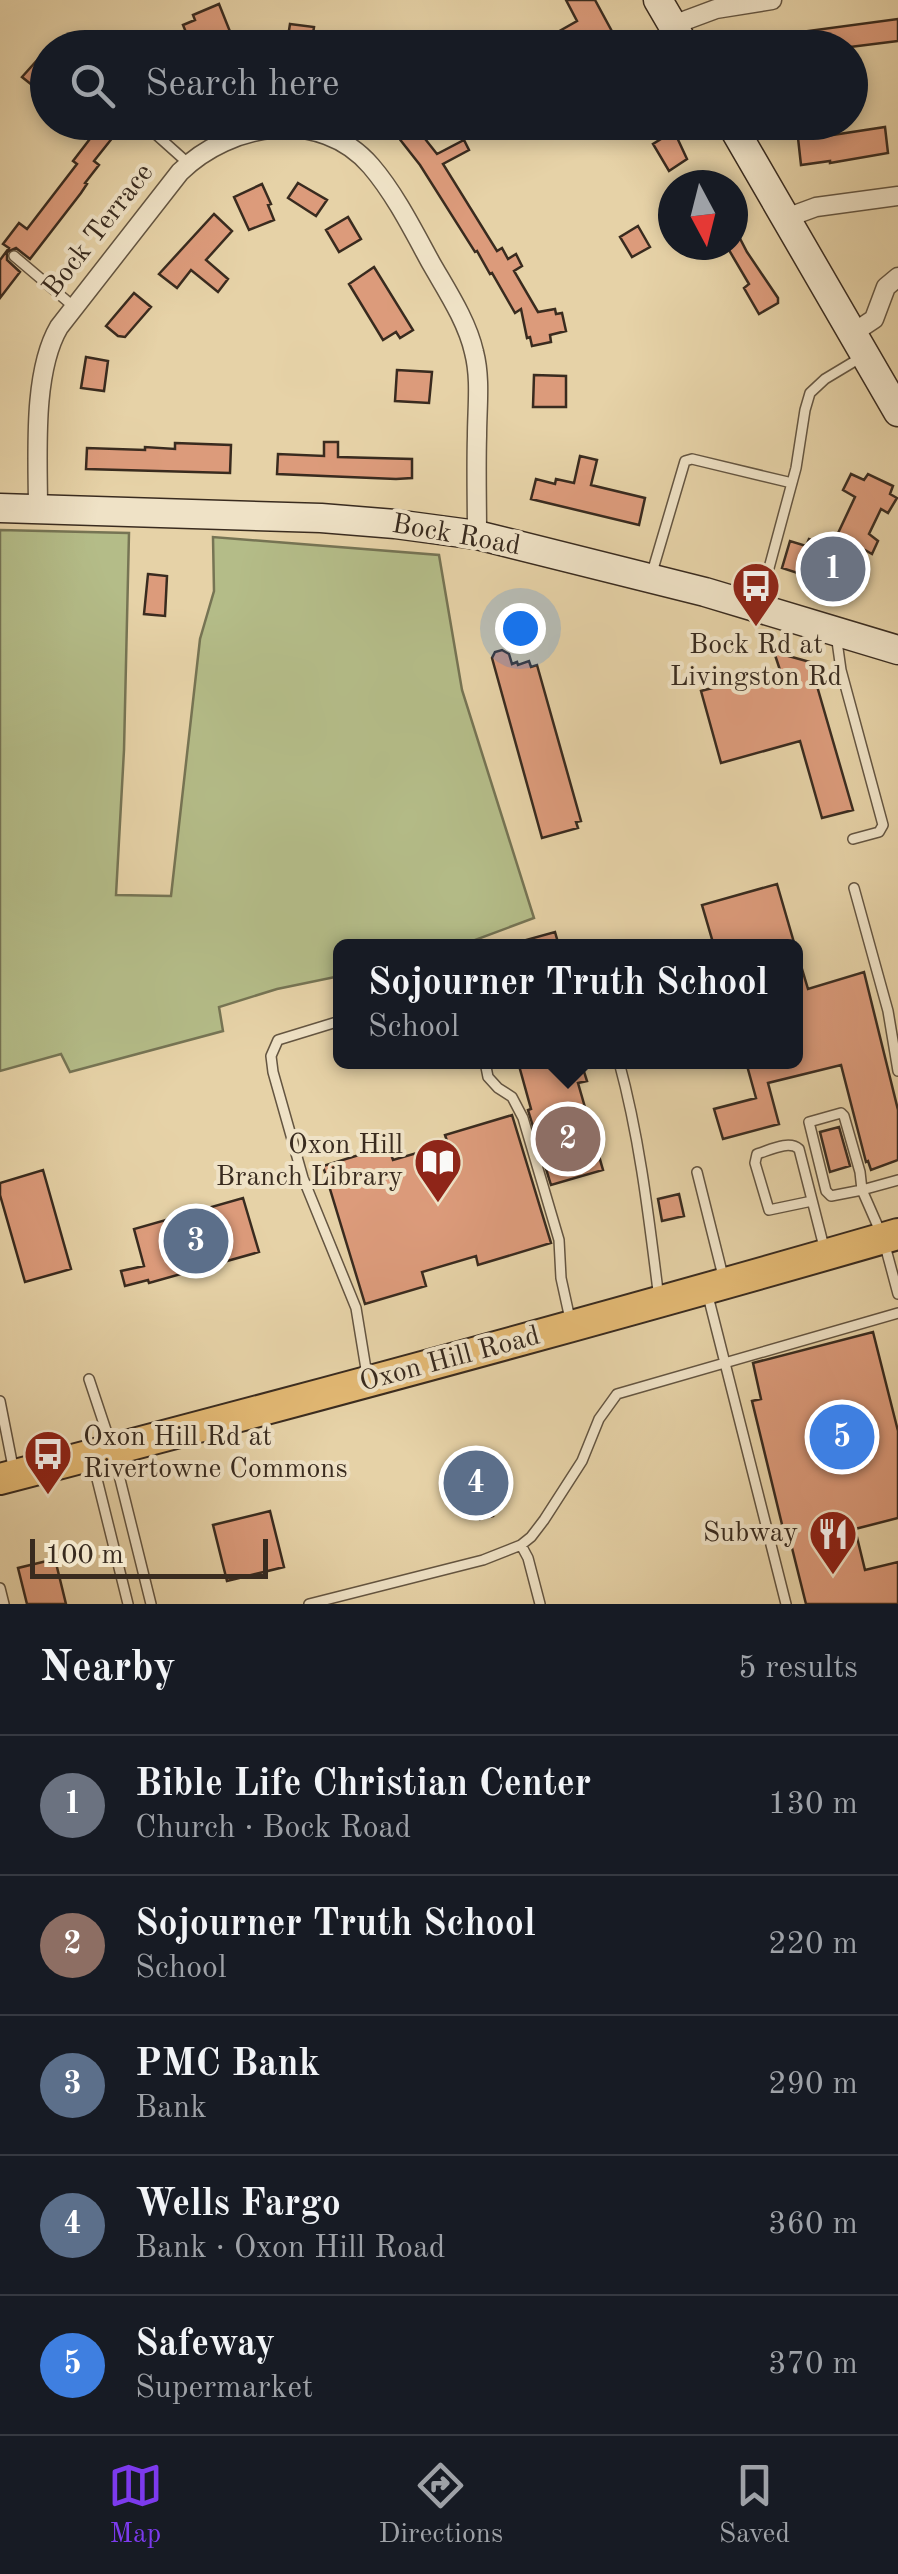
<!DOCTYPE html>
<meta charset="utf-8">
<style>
:root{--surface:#171b24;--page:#20242c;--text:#f1f3f6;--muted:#9ea1a6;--line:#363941;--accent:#7c3aed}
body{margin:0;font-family:"Old Standard TT",serif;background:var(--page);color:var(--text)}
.compass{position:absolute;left:658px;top:170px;width:90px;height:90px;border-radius:50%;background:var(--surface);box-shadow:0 5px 15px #0003;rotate:173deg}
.scale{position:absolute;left:30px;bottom:25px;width:238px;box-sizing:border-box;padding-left:10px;border:5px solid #392b1f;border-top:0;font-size:28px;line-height:35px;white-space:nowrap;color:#392b1f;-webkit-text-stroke:8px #efe2c6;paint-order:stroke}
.you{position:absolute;left:520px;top:628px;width:35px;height:35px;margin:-25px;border:8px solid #fff;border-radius:50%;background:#1a73e8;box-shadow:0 0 0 15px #1a73e833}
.badge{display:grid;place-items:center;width:65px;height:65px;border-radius:50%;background:var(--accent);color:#fff;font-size:32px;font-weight:700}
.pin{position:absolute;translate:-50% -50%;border:5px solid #fff;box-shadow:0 2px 10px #0006}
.popup{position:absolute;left:333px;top:939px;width:470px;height:130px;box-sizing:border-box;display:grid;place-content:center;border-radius:15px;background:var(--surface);filter:drop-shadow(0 2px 8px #0005);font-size:32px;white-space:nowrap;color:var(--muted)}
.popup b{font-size:38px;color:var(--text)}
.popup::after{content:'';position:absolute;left:50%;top:100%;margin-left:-20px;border:20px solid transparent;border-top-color:var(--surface)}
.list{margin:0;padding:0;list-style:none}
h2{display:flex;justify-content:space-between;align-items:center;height:130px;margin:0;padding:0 40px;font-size:42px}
h2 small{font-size:32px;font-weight:400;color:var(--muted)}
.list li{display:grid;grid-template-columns:65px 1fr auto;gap:30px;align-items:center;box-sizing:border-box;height:140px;padding:0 40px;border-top:2px solid var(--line)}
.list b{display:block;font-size:38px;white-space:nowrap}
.list p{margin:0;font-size:32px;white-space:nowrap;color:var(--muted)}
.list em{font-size:32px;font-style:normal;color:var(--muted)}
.icon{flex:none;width:55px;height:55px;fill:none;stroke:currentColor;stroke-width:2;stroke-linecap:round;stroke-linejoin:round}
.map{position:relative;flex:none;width:898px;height:1604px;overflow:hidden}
.search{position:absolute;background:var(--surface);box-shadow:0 5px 15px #0003;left:30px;right:30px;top:30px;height:110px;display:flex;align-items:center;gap:25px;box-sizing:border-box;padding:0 35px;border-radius:55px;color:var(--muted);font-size:38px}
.sheet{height:830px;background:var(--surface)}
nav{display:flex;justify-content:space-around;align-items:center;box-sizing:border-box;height:140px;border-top:2px solid var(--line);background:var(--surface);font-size:28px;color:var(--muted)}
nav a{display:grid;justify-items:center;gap:5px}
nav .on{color:var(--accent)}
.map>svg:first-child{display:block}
</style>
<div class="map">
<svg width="898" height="1604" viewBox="0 0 898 1604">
<rect width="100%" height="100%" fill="#e6d2a7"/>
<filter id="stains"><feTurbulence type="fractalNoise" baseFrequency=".002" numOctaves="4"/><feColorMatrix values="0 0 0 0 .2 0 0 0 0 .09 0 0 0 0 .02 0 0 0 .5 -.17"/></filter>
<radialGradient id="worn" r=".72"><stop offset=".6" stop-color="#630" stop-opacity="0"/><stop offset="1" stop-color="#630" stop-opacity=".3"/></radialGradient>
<path fill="#b4bc88" stroke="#767454" stroke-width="2.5" d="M0,530L129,533L124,750L116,895L171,896L200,639L214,591L213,537L439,555L462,690L534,918L459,946H340V976L277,989L219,1007L223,1031L70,1072L61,1054L0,1071Z"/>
<path fill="#dc9b7b" stroke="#392b1f" stroke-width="2.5" d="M566,0H595L621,48H591L585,36L564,48L556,33L577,21Z
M219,4L231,34L214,41L213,37L207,40L206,37H201L190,42L183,25L195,20L193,15Z
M898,19V41L842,48H795L793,33Z
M290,24L314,27L311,47L287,43Z
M48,48V66L32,85L22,77Z
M84,122H125L94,161L99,165L85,183L87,184L81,193L30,259L16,248L7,252V260L20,272L0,298V260L9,248L3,244L19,223L27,229L77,164L73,161L96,131Z
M387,122H428L418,130L437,154L464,140L469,150L443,164L497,251L502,248L508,259L516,254L522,266L514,271L538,312L555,309L556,314L562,313L566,331L550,335L551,342L532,346L530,337L527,338L521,309L515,313L492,273L490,274L477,251L475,252L420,165L398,137L402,134Z
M885,127L888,153L830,163V161L801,165L798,138L826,134V136Z
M674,131L687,159L669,171L653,144Z
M298,183L327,200L316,216L288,198Z
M262,184L271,204L268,205L274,220L249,230L234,197Z
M214,214L232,231L206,260L228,279L218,292L191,270L177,288L159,274Z
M348,217L361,239L339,252L326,230Z
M733,225L747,252L778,298V303L759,314L744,288L749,284L726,245H733Z
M638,226L650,247L632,257L620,237Z
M374,267L413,330L400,338L396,332L383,340L349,284Z
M134,293L151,307L125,337L118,336L106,326Z
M86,357L108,361L104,391L81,388Z
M397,370L432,372L429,403L395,401Z
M534,375L566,376V407H533Z
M324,442H338V457L412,459V478L396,479L277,474L278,454L324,456Z
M175,443L231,445L230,473L86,469L87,448L145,450V447L175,449Z
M580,456L597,460L591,485L645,498L639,525L531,499L536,479L555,484L556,479L574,483Z
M851,474L864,480L868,474L893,486L890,494L897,498L888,513L881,509L869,534L878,541L872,554L865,550L853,591L782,568L790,541L806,546L809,539L832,546L855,497L843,490Z
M148,574L167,576L165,616L144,614Z
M502,650L509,654L512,664L517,662L518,665L529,661L531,667L537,665L581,821L576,822L578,828L542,838L492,658L495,652Z
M774,652L810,662L853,810L822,818L800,741L721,763L701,691L780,670Z
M777,884L795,946H714L702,905Z
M555,932L559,946H516L515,943Z
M796,959H799L808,989L864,972L898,1110V1160L871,1170L868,1161L866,1162L841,1065L768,1083L779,1124L723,1139L714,1109L756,1098L746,1062H796Z
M518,1062H581L587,1081L578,1083L603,1170L551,1185L528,1110L531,1109Z
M512,1115L551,1243L478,1265L476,1256L422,1272L426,1286L365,1304L323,1166L388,1146L393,1160L448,1144L445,1135Z
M839,1127L850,1166L830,1172L820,1132Z
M43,1170L71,1269L25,1282L0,1195V1183Z
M679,1194L684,1216L662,1221L658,1199Z
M243,1198L259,1252L149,1283L148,1280L125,1286L121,1271L144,1266L134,1229Z
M873,1332L898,1431V1518L855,1529L865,1570L898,1562V1604H806L791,1544L787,1545L752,1401L761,1399L753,1363Z
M496,1460L504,1494L488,1498L493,1516L480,1519L475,1501L457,1505L448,1472Z
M270,1511L284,1567L227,1581L213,1525Z
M55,1559L66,1604H27L18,1568Z"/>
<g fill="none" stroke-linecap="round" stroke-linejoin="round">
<g stroke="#645541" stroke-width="12">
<path id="lane" d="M142,122L189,164
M14,256L73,306
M651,576L685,461L692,459L792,483
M759,605L796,468L805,410L810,393L825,379L860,358
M836,634L841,670L883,825L879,832L853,839
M854,888L888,1011L898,1071
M340,1021L278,1040L271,1056L273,1072L303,1178L356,1308L367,1375
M485,1062L488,1077L498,1088L512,1097L523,1118L559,1240L561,1278L570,1319
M619,1062C640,1139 649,1219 659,1299
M841,1113L844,1116L860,1172L862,1190L831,1196L826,1191L809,1122Z
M697,1172L724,1280
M898,1180L862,1190L883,1238L898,1294
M812,1201L769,1210L755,1163L757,1154C770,1150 789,1140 799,1149L824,1247
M707,1292L786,1604
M89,1379L113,1451L151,1604
M0,1401L14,1472
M92,1459L128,1604
M521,1545L528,1558L540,1604
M0,1588L4,1604
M309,1604L483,1560L521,1545L531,1537L544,1520L582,1461L599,1419L617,1394L898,1313"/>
</g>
<g stroke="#645541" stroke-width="21">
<path id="street" d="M673,25L716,9L772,0
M786,218L816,207L898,196
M853,333L874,319L886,287L898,277
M38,510C38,456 32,373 59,327L180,172C230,123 320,107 371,166C395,194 413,230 431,263C447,291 467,321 474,352C481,379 477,408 477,436C476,469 477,502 477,535"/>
</g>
<g stroke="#392b1f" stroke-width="31">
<path id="secondary" d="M658,0L686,48
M730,122L898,412
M0,508L321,518L395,524L477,535L705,592L898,650"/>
</g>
<g stroke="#392b1f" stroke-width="34">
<path id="primary" d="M0,1479C300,1401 600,1320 898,1234"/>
</g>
<use href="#lane" stroke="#efe2c6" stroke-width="9"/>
<use href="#street" stroke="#efe2c6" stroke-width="18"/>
<use href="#secondary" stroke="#efe2c6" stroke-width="28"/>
<use href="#primary" stroke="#e3b974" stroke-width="30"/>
</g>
<defs>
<g id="bus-pin" transform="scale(2.5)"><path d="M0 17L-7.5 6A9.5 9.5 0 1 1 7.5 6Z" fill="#8f2418" stroke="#efe2c6"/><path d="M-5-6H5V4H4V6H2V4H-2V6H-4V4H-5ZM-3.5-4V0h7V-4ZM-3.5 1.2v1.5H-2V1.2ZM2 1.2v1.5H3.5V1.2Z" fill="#fff"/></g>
<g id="library-pin" transform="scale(2.5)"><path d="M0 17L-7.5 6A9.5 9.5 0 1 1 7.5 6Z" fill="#8f2418" stroke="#efe2c6"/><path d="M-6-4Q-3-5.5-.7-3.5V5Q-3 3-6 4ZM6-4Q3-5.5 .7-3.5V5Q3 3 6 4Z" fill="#fff"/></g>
<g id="restaurant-pin" transform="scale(2.5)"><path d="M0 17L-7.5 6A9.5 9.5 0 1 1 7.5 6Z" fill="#8f2418" stroke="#efe2c6"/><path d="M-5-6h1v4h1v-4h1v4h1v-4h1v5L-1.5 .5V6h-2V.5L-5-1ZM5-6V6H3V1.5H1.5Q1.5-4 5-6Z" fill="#fff"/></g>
</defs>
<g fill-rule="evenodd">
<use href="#bus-pin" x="756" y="586"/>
<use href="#library-pin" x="438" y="1162"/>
<use href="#bus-pin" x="48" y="1454"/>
<use href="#restaurant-pin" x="833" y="1534"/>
</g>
<g text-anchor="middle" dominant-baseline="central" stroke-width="8" stroke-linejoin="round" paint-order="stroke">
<g font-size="28" fill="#392b1f" stroke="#efe2c6">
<text transform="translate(99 231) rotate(-52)">Bock Terrace</text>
<text transform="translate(456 536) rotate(10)">Bock Road</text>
<text transform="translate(450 1360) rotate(-15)">Oxon Hill Road</text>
</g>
<g font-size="28" fill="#392b1f" stroke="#efe2c6" text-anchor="end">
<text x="756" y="646" text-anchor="middle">Bock Rd at<tspan x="756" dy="32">Livingston Rd</tspan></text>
<text x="403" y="1146">Oxon Hill<tspan x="403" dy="32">Branch Library</tspan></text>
<text x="83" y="1438" text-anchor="start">Oxon Hill Rd at<tspan x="83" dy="32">Rivertowne Commons</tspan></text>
<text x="798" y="1534">Subway</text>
</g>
</g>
<rect width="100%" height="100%" filter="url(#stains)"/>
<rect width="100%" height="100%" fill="url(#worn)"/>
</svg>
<svg class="compass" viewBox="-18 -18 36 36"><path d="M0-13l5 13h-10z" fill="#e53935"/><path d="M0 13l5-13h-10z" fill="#9ea1a6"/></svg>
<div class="scale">100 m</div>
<div class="you"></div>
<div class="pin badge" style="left:833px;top:569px;background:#6b7280">1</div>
<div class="pin badge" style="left:568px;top:1139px;background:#8d6e63">2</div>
<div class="popup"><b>Sojourner Truth School</b>School</div>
<div class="pin badge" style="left:196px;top:1241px;background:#5c6f8a">3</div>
<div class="pin badge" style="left:476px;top:1483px;background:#5c6f8a">4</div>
<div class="pin badge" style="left:842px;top:1437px;background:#3f7fe0">5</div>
<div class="search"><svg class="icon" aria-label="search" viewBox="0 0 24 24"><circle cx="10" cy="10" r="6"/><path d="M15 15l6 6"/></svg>Search here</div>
</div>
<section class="sheet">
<h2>Nearby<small>5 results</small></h2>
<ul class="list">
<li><span class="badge" style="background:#6b7280">1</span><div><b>Bible Life Christian Center</b><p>Church · Bock Road</p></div><em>130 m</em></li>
<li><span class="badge" style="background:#8d6e63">2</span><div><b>Sojourner Truth School</b><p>School</p></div><em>220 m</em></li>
<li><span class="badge" style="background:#5c6f8a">3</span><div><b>PMC Bank</b><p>Bank</p></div><em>290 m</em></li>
<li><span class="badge" style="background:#5c6f8a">4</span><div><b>Wells Fargo</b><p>Bank · Oxon Hill Road</p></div><em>360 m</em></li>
<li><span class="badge" style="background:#3f7fe0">5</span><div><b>Safeway</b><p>Supermarket</p></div><em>370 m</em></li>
</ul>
</section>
<nav>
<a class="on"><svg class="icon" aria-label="map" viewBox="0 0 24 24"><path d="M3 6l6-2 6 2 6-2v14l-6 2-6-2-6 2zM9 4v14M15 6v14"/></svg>Map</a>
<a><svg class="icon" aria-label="directions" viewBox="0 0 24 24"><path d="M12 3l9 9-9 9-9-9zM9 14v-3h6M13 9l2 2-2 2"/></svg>Directions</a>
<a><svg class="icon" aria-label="saved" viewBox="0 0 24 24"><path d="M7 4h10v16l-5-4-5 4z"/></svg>Saved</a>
</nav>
